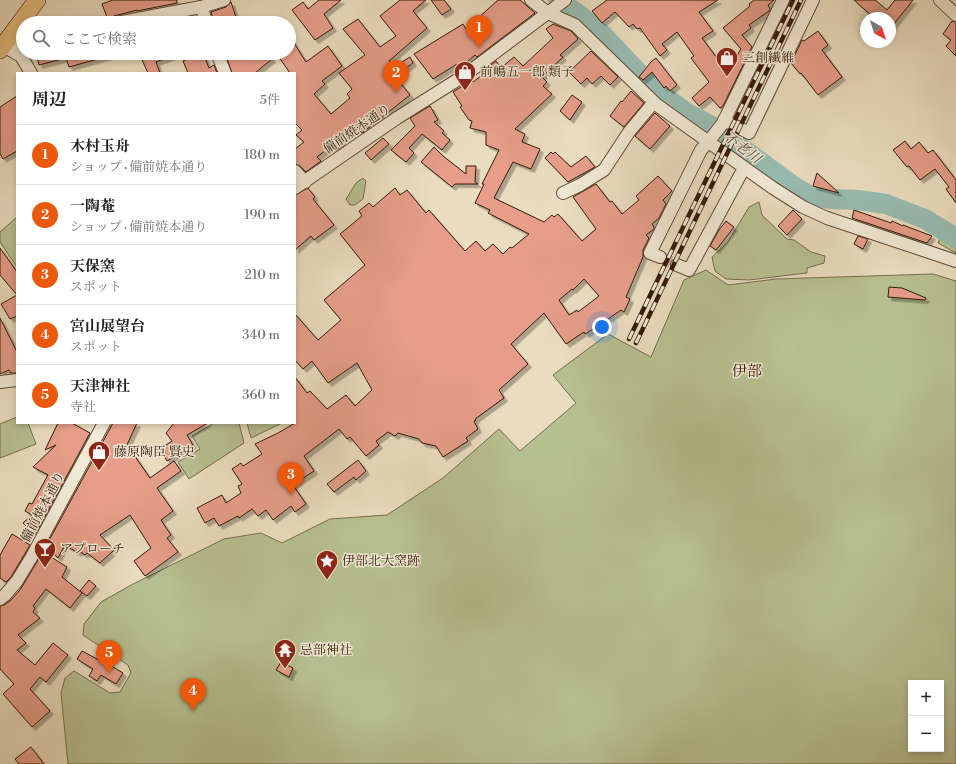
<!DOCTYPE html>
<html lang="ja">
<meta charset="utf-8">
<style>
:root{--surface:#fff;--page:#f6f6f6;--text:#222;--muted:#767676;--line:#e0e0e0;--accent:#ea580c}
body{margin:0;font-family:"Libre Bodoni","Noto Serif JP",serif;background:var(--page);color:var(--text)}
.controls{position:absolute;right:12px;bottom:12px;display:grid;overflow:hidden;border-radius:0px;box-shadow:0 2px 6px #0003}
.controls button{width:36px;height:36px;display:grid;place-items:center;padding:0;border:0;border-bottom:1px solid var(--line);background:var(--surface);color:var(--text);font:20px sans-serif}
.compass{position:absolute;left:860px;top:12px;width:36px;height:36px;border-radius:50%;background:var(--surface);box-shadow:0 2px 6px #0003;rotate:141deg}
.you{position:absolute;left:602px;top:327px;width:14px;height:14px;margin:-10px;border:3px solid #fff;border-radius:50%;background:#1a73e8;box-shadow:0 0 0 6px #1a73e833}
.badge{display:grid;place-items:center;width:26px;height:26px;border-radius:50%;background:var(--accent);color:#fff;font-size:13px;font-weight:700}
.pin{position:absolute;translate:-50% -33px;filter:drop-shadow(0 1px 2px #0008)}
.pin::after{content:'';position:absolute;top:21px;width:14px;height:12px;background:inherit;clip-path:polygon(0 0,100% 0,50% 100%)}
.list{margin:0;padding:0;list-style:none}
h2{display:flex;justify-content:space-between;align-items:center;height:52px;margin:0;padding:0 16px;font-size:17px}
h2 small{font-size:13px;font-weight:400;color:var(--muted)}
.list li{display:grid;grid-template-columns:26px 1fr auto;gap:12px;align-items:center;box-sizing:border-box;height:60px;padding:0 16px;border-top:1px solid var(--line)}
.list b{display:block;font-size:15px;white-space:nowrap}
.list p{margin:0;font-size:13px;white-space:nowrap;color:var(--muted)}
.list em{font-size:13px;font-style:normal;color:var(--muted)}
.icon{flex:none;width:22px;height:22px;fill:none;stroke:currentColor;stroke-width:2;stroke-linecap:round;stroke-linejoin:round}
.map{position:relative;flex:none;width:956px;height:764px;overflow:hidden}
.search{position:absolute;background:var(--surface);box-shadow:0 2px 6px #0003;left:16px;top:16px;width:280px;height:44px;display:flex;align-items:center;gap:10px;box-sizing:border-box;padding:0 14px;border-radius:22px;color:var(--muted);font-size:15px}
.panel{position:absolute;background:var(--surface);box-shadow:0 2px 6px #0003;left:16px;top:72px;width:280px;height:352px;border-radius:0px}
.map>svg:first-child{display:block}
</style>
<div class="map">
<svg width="956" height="764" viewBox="0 0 956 764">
<defs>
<filter id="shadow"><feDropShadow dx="3.5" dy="3.5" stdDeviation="0" flood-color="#0004"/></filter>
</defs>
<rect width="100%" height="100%" fill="#eaddbf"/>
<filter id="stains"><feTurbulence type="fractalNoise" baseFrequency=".005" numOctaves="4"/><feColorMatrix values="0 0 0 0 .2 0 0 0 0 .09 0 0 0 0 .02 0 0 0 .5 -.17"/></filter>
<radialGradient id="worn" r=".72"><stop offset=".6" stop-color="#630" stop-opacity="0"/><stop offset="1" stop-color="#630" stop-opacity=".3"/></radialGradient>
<path fill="#b7c091" stroke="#766d4d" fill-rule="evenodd" d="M363,178L366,181L363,199L355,205H350L346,199L356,183Z
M759,202L762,215L787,239L794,240L811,252L825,256L824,263L807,268V273L749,280L726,279L715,271L712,257L728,242L749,207Z
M17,217V267L0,242V232Z
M948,228L956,232V253L938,243L941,236Z
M706,270L728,285L776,279L933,274L956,281V764H68L61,693L65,678L74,671L110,693L120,692L131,673L128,665L83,635L84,624L101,602L133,584L224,539L261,533L282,543L330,519L387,515L443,478L499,429L520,451L576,403L553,375L608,334L651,357L684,280ZM911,683H941V749H911Z
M17,417V423H28L36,444L0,458V424Z
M214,423H239L244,443L189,479L178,462L200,449L192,436Z
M247,423H282L251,438Z"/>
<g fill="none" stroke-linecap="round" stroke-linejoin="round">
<path stroke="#98bcb2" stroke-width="20" d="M558,0L581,16L602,34L653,88L687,113L712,126L792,185L810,196L831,199L858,200L886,204L925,219L956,238"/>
</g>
<path fill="#e69e8a" stroke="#351a09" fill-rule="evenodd" filter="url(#shadow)" d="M113,0H177V3L137,11V10L114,16L108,20L102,4Z
M319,0H341L324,14L333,28L315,40L292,10L303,2L308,9Z
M400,0H426L413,11L427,28L389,61L394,67L410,57L413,63L395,76L410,95L362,133L357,127L340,140L344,145L335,151L331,146L317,157L321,161L306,172L300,166L295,164V149L304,142L296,135L302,130L295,123V73H290L276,53H289V35L306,62L328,46L342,66L322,81L325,84L314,94L331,114L350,98L347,94L352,89L339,73L365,55L343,29L358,19L380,47L396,36L380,16Z
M431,0H444L451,9L442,15Z
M498,0H520L535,13L477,57L475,55L460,68L457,64L433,79L414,54L463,24L466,29Z
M607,0H718L699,12L713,31L702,38L722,65L729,60L732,63L741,49L723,28L750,6L749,4L754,0H774L768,5L770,9L769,11L749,25L751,28L742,35L752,47L723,106L720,108L710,97L699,106L692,98L709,82L691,58L694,56L677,32L662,44L667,50L660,56L640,28L637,29L633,24L629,27L615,12L602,23L592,11Z
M854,0H875L887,10L895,0H913L890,29V18H874Z
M231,2L238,23H214L211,12L226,7Z
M952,21L956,22V56L946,46L951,40L943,34Z
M553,24L571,31L578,39L560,55L563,57L542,77L547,82L543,86L552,94L515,129L525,134L522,142L540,149L531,169L513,162L494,198L544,222L552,215L554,217L558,214L582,241L596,229L573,197L596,184L610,202L612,201L622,214L639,200L636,196L658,176L672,191L663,200L666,204L659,218L652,224L654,227V229L646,235L649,238L643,250V257L626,297L630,299L624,312L621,310L595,328L585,334L584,332L566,344L544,313L511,344L528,364L499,390L504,398L475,419L476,420L474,421L478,429L466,438L468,441L443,457L436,446L422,443L419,439L398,433L395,436L388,432L376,441L379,445L366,456L350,437L347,439L339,429L304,456L314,471L293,485L306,504L295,512L291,506L273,520L266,510L258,516L252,509L239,518L238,516L219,526L214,518L205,523L197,508L222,495L226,503L241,493L238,486L242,484L232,469L241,463L243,466L262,454L255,444L278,433L295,423V377L307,393L310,391L327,409L346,395L355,406L372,390L357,363L328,383L312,361L303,369L295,360V314L318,340L341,320L324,300L365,265L340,234L362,216L359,211L369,203L373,207L395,188L400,195L407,190L426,213L429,210L465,251L476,241L485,251L493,244L503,254L510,247L512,248L529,234L488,213L490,210L475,203L484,184H482L499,150L486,145V132L470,128L472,121L469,120L460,107L462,106L453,92L472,80L473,82L489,70L487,68L496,61L501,68L514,57L523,66L553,38L546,29ZM584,279L599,296L578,312L577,310L569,315L559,300L572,289L573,290Z
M818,31L828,45L822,50L842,77L818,95L801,73L800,74L791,63L802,40L804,41Z
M591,51L618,77L610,85L601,76L592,84L587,78L581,84L569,72Z
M36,53H109V56L69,67L66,58L39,65Z
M139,53H178V54L156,62L160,73H148Z
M203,53L209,68L214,65L217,73H188L183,61Z
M225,53H267L272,59L255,73H232Z
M656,58L677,85L670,91L666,86L664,88L652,72L643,80L639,77L651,62Z
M631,91L644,103L624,127L610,116L621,101L622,102Z
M572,95L582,102L570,120L560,111Z
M17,96V151L3,159L0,154V107Z
M430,106L438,120L434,122L444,131L442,133L450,140L442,150L422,134L409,148L414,153L406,162L391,150L415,126L410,118Z
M655,113L670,126L650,149L635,136Z
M383,138L389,144L371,160L365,153Z
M905,141L911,149L919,142L928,153L933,150L956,180V203L946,189L949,187L935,169L920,180L909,166L907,167L893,150Z
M434,147L443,156L466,174V166H476L475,182L478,184H455L452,187L421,162Z
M551,152L553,154L555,152L571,167L586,156L595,167L568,182L545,158Z
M817,173L839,193L813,186Z
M308,188L315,197L313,199L334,225L314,240L311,236L295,250V195Z
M793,210L802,219L787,235L778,226Z
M854,210L891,223L892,221L903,226V225L932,236L927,243L852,218Z
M726,221L734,227L716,250L710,246L719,230Z
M858,236L868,239L863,249L854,244Z
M0,248L17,272V295L0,275Z
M889,287L902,288L926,298L925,300L888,297Z
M17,295V316L10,319L1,304Z
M0,318L17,352V373H11L9,370L0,374Z
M58,423H72L90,433L35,535L23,523L32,515L25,511L29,503L32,504L48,475L33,467L56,445L45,450Z
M113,423H137L127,445L150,478L174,461L181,471L157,488L173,511L161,520L171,535L167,538L178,552L145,576L134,561L151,548L130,515L100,535L114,550L100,563L87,553L85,555L79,551L78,553L65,545L58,558L46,546Z
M174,423H208L187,435L193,445L167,461L160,449L172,441L166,433Z
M358,460L366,471L356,480L354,477L334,492L327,484Z
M12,534L30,545L11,577L6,582L0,578V555Z
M43,552L67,567L62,577L82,593L70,608L46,589L33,606L35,608L33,612L40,618L18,635L26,643L17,650L35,665L53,643L68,655L46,682L40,677L30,689L50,711L32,727L3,694L14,684L0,669V606L4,605L10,601L20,590Z
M89,580L96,586L87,596L80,591Z
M82,651L99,660L103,653L112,659L108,664L123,673L116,684L101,675L97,681L89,676L93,669L77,659Z
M281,662L293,668L289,677L276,670Z
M31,747L44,764H19L15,759Z"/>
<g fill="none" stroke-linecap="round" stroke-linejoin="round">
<path stroke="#c6b69b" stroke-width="12" stroke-dasharray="12 6" stroke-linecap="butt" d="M660,257L677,265"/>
<g stroke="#624b36" stroke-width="14">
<path id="minor" d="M531,0L548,13L575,25L657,105L773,188L803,207L827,218L956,261
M940,0L956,15
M201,7L207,23
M116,23L201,7L224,0
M1,46L23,43
M3,46L21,56L31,73
M217,53L225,73
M724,120L749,133L813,0
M295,171L305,182
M295,188L397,118L465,75L565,0
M563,193L580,185L604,170L629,132L654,102
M660,257L650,253L701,150L709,141L723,123L783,0
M677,265L689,270L744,168
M0,382L17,380
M0,599L5,595L17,581L31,558L104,423"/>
</g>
<g stroke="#351a09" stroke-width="18">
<path id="highway" d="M0,50L37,0"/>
</g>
<use href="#minor" stroke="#f1e9d5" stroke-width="12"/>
<use href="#highway" stroke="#e5be80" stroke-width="17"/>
<g stroke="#351a09" stroke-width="4.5">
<path id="rail" d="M629,339L793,0
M636,343L801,0"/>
</g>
<use href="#rail" stroke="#f1e9d5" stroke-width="3" stroke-dasharray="9" stroke-linecap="butt"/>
</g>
<defs>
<g id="shop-pin" transform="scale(1.15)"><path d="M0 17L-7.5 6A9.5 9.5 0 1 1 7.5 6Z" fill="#8f2418" stroke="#f1e9d5"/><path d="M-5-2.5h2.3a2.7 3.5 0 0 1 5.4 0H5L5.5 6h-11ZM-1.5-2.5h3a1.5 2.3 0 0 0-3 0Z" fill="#fff"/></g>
<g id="bar-pin" transform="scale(1.15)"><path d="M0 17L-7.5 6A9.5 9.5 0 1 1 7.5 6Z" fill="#8f2418" stroke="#f1e9d5"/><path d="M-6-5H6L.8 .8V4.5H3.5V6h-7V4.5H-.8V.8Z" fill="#fff"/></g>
<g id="sight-pin" transform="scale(1.15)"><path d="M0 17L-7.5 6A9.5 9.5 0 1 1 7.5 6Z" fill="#8f2418" stroke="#f1e9d5"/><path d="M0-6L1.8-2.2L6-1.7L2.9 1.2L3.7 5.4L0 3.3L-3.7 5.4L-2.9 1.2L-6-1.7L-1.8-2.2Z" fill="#fff"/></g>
<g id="temple-pin" transform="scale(1.15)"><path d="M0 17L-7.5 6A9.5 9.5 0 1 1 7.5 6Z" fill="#8f2418" stroke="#f1e9d5"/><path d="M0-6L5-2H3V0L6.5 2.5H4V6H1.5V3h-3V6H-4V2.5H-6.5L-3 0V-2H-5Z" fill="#fff"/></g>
</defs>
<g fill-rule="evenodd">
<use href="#shop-pin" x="727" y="58"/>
<use href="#shop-pin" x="465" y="72"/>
<use href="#shop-pin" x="99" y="452"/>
<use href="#bar-pin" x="45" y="549"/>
<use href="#sight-pin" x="327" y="561"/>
<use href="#temple-pin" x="285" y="650"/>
</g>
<g text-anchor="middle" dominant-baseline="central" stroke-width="3" stroke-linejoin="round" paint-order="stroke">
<g font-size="13" fill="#351a09" stroke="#f1e9d5" text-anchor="start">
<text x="742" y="58">三創繊維</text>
<text x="480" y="72">前嶋五一郎 類子</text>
<text x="114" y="452">藤原陶臣 賢史</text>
<text x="60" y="549">アプローチ</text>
<text x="342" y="561">伊部北大窯跡</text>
<text x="300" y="650">忌部神社</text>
</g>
<g font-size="13" fill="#351a09" stroke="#f1e9d5">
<text transform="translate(357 129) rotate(-34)">備前焼本通り</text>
<text transform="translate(43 507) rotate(-62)">備前焼本通り</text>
</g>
<g font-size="14" font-style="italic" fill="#534b3c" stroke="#f1e9d5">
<text transform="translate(742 148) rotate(37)">不老川</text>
</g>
<g font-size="15" fill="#351a09" stroke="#f1e9d5">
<text x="747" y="371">伊部</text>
</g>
</g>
<rect width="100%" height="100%" filter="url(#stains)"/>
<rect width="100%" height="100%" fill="url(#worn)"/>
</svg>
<div class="controls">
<button>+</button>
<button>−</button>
</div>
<svg class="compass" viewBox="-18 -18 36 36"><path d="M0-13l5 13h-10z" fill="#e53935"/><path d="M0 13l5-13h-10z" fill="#767676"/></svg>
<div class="you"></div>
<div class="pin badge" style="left:479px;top:48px">1</div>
<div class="pin badge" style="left:396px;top:93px">2</div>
<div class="pin badge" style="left:291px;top:495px">3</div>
<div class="pin badge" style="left:193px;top:711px">4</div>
<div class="pin badge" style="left:109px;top:673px">5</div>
<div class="search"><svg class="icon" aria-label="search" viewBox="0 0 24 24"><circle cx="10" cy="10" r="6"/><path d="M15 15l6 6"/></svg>ここで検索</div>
<section class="panel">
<h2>周辺<small>5件</small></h2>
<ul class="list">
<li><span class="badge">1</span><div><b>木村玉舟</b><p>ショップ · 備前焼本通り</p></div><em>180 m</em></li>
<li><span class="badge">2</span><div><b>一陶菴</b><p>ショップ · 備前焼本通り</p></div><em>190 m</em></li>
<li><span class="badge">3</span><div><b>天保窯</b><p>スポット</p></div><em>210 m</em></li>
<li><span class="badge">4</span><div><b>宮山展望台</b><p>スポット</p></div><em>340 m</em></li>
<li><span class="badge">5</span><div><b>天津神社</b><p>寺社</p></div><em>360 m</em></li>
</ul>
</section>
</div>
